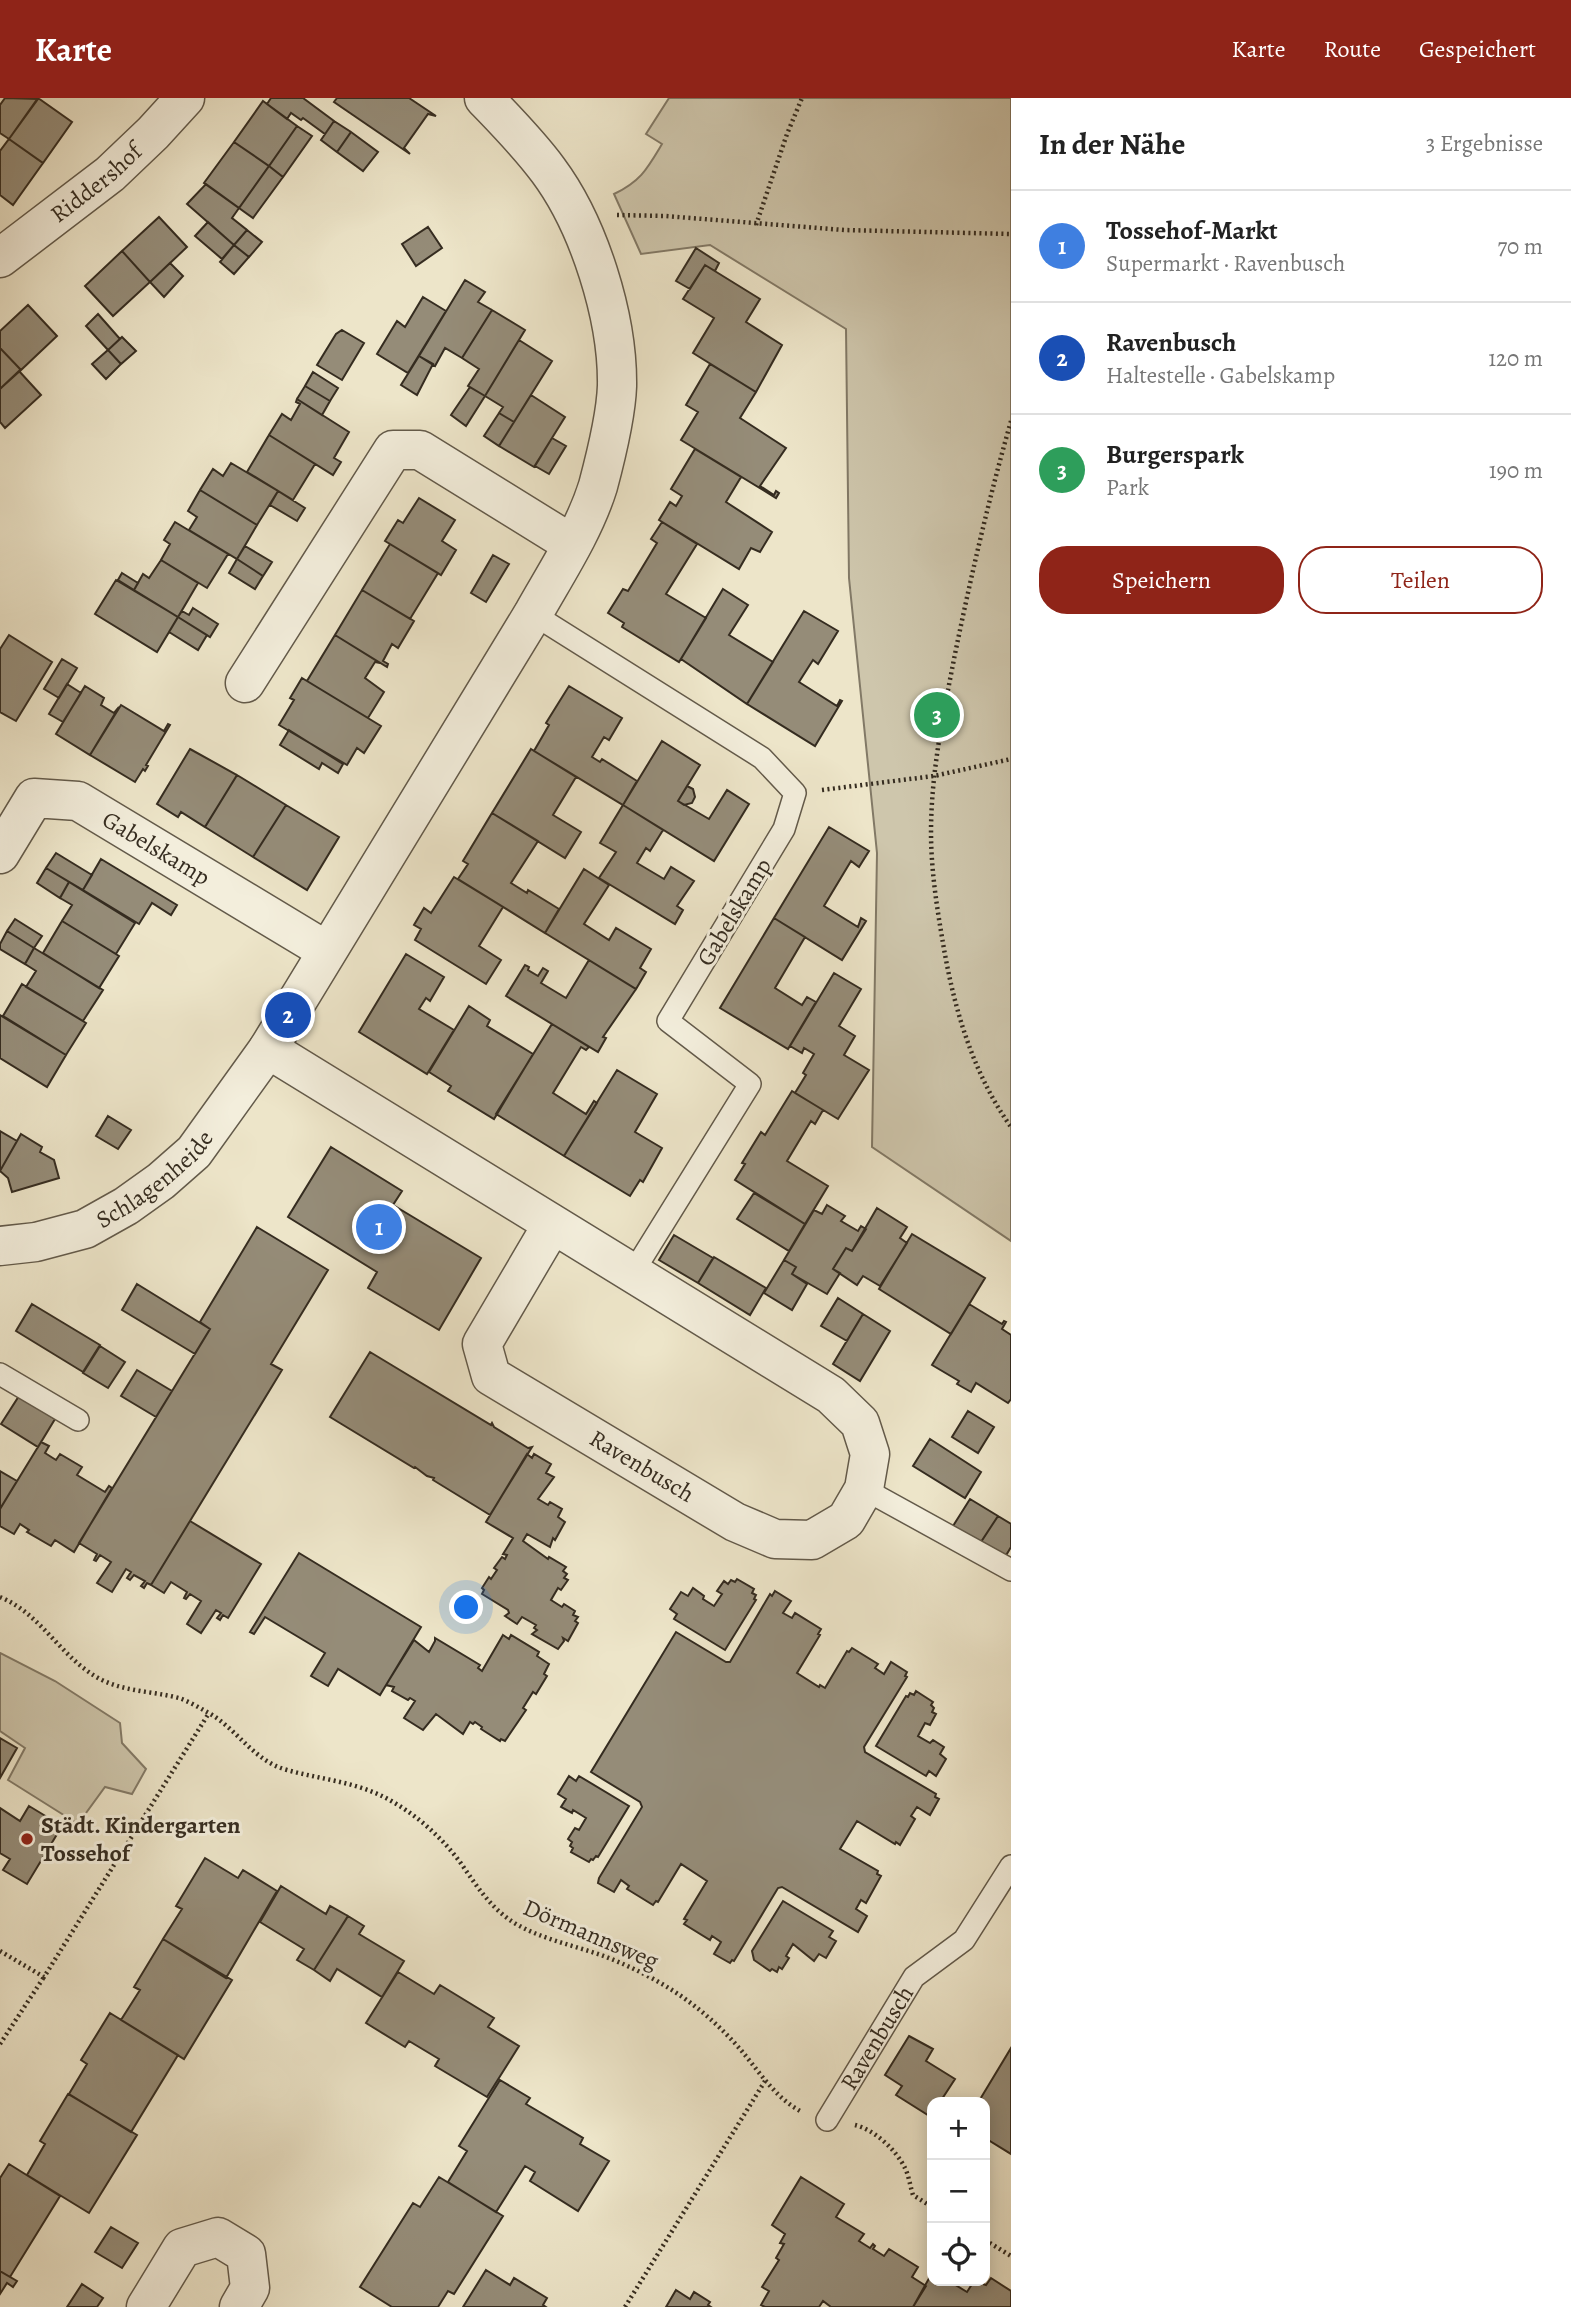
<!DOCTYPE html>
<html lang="de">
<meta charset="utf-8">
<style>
:root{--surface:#fff;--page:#f2f2f2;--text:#222;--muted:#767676;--line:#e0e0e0;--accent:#8f2418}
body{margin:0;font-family:Alegreya,serif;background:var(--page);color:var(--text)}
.controls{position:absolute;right:21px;bottom:21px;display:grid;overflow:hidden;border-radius:14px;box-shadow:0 4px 18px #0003}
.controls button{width:63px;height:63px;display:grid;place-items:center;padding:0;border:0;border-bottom:2px solid var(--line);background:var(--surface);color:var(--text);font:35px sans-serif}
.you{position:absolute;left:467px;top:1510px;width:24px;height:24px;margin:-18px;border:5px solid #fff;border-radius:50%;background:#1a73e8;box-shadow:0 0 0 10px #1a73e833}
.badge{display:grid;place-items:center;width:46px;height:46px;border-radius:50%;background:var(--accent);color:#fff;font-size:23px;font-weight:700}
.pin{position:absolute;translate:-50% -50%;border:4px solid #fff;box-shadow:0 2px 7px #0006}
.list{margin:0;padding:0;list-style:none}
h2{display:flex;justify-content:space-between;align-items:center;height:91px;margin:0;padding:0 28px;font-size:30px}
h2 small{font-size:23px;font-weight:400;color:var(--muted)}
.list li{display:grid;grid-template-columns:46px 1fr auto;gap:21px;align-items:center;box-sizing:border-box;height:112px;padding:0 28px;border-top:2px solid var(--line)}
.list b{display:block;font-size:26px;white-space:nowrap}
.list p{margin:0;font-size:23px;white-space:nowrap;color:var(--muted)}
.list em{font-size:23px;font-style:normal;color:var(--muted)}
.actions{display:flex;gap:14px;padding:21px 28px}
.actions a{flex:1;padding:16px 0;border:2px solid var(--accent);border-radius:28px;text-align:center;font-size:24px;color:var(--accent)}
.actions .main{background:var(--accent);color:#fff}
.icon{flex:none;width:38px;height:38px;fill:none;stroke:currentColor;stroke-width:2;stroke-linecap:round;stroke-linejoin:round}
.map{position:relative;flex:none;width:1011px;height:2209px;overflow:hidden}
header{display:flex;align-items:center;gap:42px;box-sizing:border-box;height:98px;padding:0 35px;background:var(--accent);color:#fff}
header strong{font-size:33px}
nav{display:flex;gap:38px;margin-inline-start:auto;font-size:24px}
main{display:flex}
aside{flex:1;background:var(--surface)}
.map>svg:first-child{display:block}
</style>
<header>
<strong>Karte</strong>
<nav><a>Karte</a><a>Route</a><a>Gespeichert</a></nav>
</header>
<main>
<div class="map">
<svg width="1011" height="2209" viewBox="0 0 1011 2209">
<rect width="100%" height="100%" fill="#ede5c9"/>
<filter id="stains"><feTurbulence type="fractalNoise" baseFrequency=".00286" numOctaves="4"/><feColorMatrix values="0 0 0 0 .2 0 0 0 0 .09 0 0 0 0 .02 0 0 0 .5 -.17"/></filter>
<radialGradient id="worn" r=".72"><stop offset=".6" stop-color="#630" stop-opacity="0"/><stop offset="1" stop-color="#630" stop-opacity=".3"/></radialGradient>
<path fill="#cec6ac" stroke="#827966" stroke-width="2" d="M669,0H1011V1143L872,1049L877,755L849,480L846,231L710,147L641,156L614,96C641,83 647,71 662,46L646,36Z
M0,1555L55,1583L120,1625L122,1645L146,1671L132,1696L105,1689L78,1726L8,1682L25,1650L0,1633Z"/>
<path fill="#958c78" stroke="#352c20" stroke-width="2" d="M5,0L38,1L9,41L0,35V7Z
M38,0L72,24L43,65L9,41Z
M271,0H303L334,23L325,36L303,20L301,22L291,15L287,21L267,6Z
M337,0H409L436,18L428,16L404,50L410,56L334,4Z
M263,3L297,28L269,68L234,44Z
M334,23L351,34L337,54L321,42Z
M297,28L312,38L283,79L269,68Z
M351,34L378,54L363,73L337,54Z
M9,41L43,65L13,107L0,97V53Z
M234,44L269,68L239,110L204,85Z
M269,68L283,79L253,120L239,110Z
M206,86L239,110L232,120L247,132L234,147L187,106Z
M159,119L187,149L150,184L122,153Z
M208,124L234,147L222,161L195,138Z
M428,129L442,150L416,168L402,146Z
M247,132L262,144L249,159L234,147Z
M234,147L249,159L234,176L220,164Z
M696,150L719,165L715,173L705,167L690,191L676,183Z
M122,153L150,184L113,218L85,188Z
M170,165L183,178L164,199L150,184Z
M705,167L760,201L746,224L782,247L756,294L693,255L714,220L683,201Z
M465,182L485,194L478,204L492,212L462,260L445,250L435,268L419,258Z
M423,199L446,213L408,275L377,256L397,223L405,229Z
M28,207L57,238L21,272L0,250V233Z
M492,212L525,232L485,298L468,288L479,271L462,260Z
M98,216L120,241L108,252L86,228Z
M342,232L364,245L342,282L317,267L336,236Z
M122,239L136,253L121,266L108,252Z
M519,242L552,263L514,324L499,315L503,309L485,298Z
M0,250L21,272L0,291Z
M108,252L121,266L106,281L92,266Z
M419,258L433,266L417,297L401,287Z
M710,266L756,294L740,320L786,350L760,388L774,397L776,393L779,395L776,400L681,342L698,314L686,307Z
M19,273L41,297L5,330L0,324V291Z
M313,274L338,290L330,303L305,288Z
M305,288L330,303L322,317L297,301Z
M470,289L485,298L466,328L451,317Z
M531,297L565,319L534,369L499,348Z
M297,301L349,334L334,360L341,364L333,377L269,337L282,316L291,322L300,306L296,304Z
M499,315L514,324L499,348L484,338Z
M269,337L315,366L293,402L247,374Z
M552,340L566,348L549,376L535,368Z
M695,351L741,379L726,404L772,434L760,454L751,450L739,471L659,422L670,404L676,408L682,398L671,391Z
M231,365L278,393L257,427L200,392L213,371L223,378Z
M200,392L257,427L237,461L189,432L197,419L188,413Z
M278,393L305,410L297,423L270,407Z
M419,400L455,422L442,443L456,452L441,477L385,443L398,422L403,425Z
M175,424L228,456L207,490L161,462L170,446L164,442Z
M662,424L697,446L666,496L706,520L679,564L622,529L624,525L608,515L623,491L628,493L657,445L651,441Z
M390,446L438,475L410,521L362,492Z
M245,448L272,464L263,478L237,461Z
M493,457L509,466L486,504L471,495Z
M237,461L263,478L255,491L229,475Z
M161,462L198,485L178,519L134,492L143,476L149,480Z
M122,475L138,485L134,492L118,482Z
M116,482L178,519L157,554L95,516Z
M723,491L748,507L729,537L773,564L747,606L681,561Z
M362,492L414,523L398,550L392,546L383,563L388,566L387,569L335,537Z
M193,510L218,526L210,539L178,519L182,513L189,517Z
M804,513L838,533L818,566L813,562L799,584L837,608L840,602L842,603L815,648L747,606Z
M178,519L207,537L198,552L169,534Z
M9,537L52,564L16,623L0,614V551Z
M335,537L380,565L375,564L365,580L384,594L368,620L307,583Z
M62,561L77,570L59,600L44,591Z
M302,580L381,628L364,655L357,650L347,667L279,627L294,602L290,600Z
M67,586L81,595L63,624L49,616Z
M85,588L104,600L101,607L114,615L119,609L90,657L56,636Z
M569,588L622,620L609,642L604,639L592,659L600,664L602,661L637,683L623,707L534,653L549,627L546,625Z
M121,607L164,633L168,626L170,627L146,667L148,668L145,673L143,671L135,684L90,657Z
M289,632L343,666L338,675L322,665L319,671L280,647Z
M662,643L700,667L678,703L709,721L727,692L749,706L714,763L623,707Z
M190,651L237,677L205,729L181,714L178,719L157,706Z
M531,651L576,679L553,717L581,734L565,760L492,715Z
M237,677L286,707L253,759L205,729Z
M687,688L693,691L695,699L692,705L684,707L678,703Z
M286,707L339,739L307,792L253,759Z
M623,707L663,732L650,753L646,750L637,765L664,781L671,769L694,783L677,808L683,812L675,826L599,780L616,754L600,745Z
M492,715L538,743L511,785L527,795L528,792L559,811L545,835L458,781L468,766L463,763Z
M829,729L869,753L859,769L851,763L824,808L858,829L861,820L866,823L842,862L774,820Z
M56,755L92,777L83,792L46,770Z
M101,761L177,807L171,817L152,805L139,826L83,792Z
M46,770L69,784L60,800L37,785Z
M584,771L609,787L584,826L609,842L616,830L651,851L640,870L646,874L636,891L545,835Z
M454,779L503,809L479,848L501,862L486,886L415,842L421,831L414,827L424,810L431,815Z
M69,784L135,825L116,856L62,823L72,807L60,800Z
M774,820L805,839L775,890L802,907L807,899L816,904L788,951L720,910Z
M15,821L42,838L34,850L7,833Z
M62,823L119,858L99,890L43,855Z
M7,833L34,850L25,866L0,851V846Z
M34,850L103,892L83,923L26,889L36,873L25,866Z
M406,856L444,879L430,903L426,900L419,911L454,932L427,976L359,934Z
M589,862L636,891L603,939L606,940L598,954L506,898L525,867L529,869L528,872L538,878L543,870L548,873L541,885L566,900Z
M834,875L861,891L839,928L855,938L844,957L869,972L838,1021L795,995L806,977L803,975L814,956L804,950L802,955L790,948Z
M22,886L86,925L66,957L3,918Z
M469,908L490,922L487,928L533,956L494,1021L448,993L451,988L429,974Z
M0,917L66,957L47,989L0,960Z
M552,926L589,949L586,952L581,949L553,995L586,1016L594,1003L597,1005L564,1058L496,1016Z
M617,972L657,996L635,1034L662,1050L643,1084L640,1082L630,1098L564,1058Z
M792,993L823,1012L815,1026L811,1023L787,1063L828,1088L805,1126L735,1082L745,1066L742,1065L761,1034L765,1037Z
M108,1018L131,1032L118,1051L96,1038Z
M0,1033L17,1043L0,1073Z
M21,1036L42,1049L40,1054L54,1062L59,1080L12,1094L8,1080L0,1073Z
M331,1049L402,1093L393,1107L481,1160L439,1232L368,1190L377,1174L288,1119Z
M754,1095L805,1126L789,1153L737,1121Z
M827,1107L845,1118L841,1123L858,1133L861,1128L866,1131L852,1153L846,1150L833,1171L840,1175L827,1196L792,1176L796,1169L784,1162L814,1112L822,1116Z
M877,1110L907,1129L900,1140L907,1145L880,1188L863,1178L857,1187L833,1171L846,1150L852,1153Z
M257,1129L328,1172L271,1266L282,1272L151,1487L147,1485L144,1490L141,1488L145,1483L134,1477L130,1482L127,1480L131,1474L126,1471L112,1494L97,1485L111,1464L100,1457L96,1463L94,1462L97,1456L79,1445L210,1231L200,1224Z
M912,1136L985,1180L951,1236L879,1191Z
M674,1137L713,1160L698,1185L659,1162Z
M714,1159L766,1190L750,1217L698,1185Z
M784,1162L796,1169L792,1176L807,1186L792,1212L764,1195Z
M137,1186L210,1231L195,1256L122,1212Z
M838,1200L863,1216L847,1243L821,1228Z
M32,1206L100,1247L83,1274L16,1233Z
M969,1206L1002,1226L1004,1223L1006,1224L1002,1231L1011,1237V1301L1008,1305L976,1285L971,1294L957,1286L959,1283L932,1267Z
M863,1216L890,1233L860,1283L833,1266Z
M100,1248L125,1264L108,1290L83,1275Z
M370,1254L491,1327L492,1325L494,1329L528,1350L532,1349L490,1417L433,1382L434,1380L427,1378L415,1369L414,1370L330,1319Z
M137,1272L172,1293L156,1319L121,1298Z
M19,1298L55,1321L38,1349L1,1326Z
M968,1313L994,1329L978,1355L952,1339Z
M930,1341L981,1374L965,1400L913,1368Z
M41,1344L49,1348L45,1355L56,1362L60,1356L82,1369L77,1377L105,1394L109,1388L112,1390L74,1454L55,1442L51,1448L27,1434L29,1432L20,1426L14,1436L0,1428V1411Z
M527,1356L532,1360L534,1356L551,1366L546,1375L554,1379L538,1401L548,1407L550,1404L562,1411L558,1419L565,1424L555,1442L553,1440L550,1449L527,1436L523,1443L548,1461L549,1459L566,1469L563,1473L567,1476L564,1480L568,1482L561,1492L558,1490L551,1502L562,1509L564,1506L575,1513L573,1517L578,1519L575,1523L578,1525L568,1543L563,1540L564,1543L558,1551L532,1536L537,1532L534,1530L536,1527L522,1519L517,1526L505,1518L509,1515L508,1512L482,1496L484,1492L482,1490L489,1479L491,1481L497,1472L494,1470L502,1459L505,1461L507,1457L503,1456L513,1440L486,1424Z
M0,1373L17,1383L0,1411Z
M970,1401L998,1418L981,1444L953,1428Z
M998,1418L1011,1426V1449L1005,1459L981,1444Z
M190,1423L261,1466L228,1520L223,1517L220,1522L217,1520L221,1515L216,1512L201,1535L187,1526L201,1503L190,1496L186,1501L184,1500L187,1494L171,1484L164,1495L151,1487Z
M299,1455L421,1529L380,1597L338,1571L328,1588L311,1578L325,1555L265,1519L254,1536L250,1534Z
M737,1481L754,1491L752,1495L756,1497L754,1501L756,1502L725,1552L674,1521L677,1516L670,1511L681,1494L688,1498L693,1490L704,1498L703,1501L714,1508L722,1496L717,1493L724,1483L728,1486L731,1482L735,1484Z
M775,1493L791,1503L783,1515L792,1520L795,1515L821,1531L818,1536L820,1537L797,1575L819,1589L820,1587L825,1590L847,1553L849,1554L852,1550L878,1566L875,1570L884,1576L891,1564L907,1574L905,1578L907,1579L864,1649L865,1654L936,1696L935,1699L939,1701L930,1717L917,1709L911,1718L915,1721L900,1747L896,1744L895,1746L857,1723L840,1751L878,1773L877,1776L881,1778L866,1805L861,1802L856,1811L867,1818L858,1834L782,1789L778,1790L734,1863L732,1862L730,1865L714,1856L721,1844L712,1838L710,1842L684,1826L687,1822L684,1821L707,1783L681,1766L658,1804L656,1803L653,1807L627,1791L629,1788L621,1782L614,1794L598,1785L599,1780L642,1709L640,1704L591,1674L676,1534L726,1564H730L770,1496L772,1498Z
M503,1537L509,1541L511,1537L539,1554L537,1558L549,1566L544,1576L547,1578L536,1596L533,1594L523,1610L526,1612L505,1643L501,1641L500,1643L481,1631L482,1629L475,1624L473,1626L470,1624L463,1636L436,1616L423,1632L404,1620L415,1603L410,1600L408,1602L392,1593L394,1589L386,1587L414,1542L429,1554L435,1543V1540L480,1567L478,1570L482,1573Z
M916,1593L933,1604L931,1607L934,1610L932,1614L936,1616L930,1627L925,1625L918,1638L930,1645L933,1642L944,1649L940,1656L946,1661L936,1678L929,1673L926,1678L876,1648L906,1598L908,1599L910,1595L914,1597Z
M0,1640L17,1650L0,1680Z
M569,1678L576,1683L579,1678L629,1708L598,1759L596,1758L593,1762L591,1761L589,1764L571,1754L573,1750L570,1748L572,1744L568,1741L575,1730L579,1732L586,1720L573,1712L572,1715L561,1709L566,1701L558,1696Z
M29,1708L62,1728L27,1786L3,1772L10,1761L0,1755V1710L20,1723Z
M205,1760L238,1780L243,1772L277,1793L226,1880L163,1841L182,1811L176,1808Z
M281,1788L326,1816L330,1808L348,1818L314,1872L297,1862L304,1851L260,1824Z
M783,1803L833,1833L829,1839L836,1843L826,1860L819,1856L814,1863L793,1846L786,1858L789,1860L782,1871L779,1869L777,1874L772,1871L770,1873L754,1862L752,1853Z
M348,1818L364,1828L359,1836L404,1863L382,1899L337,1871L330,1883L314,1872Z
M163,1841L232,1882L184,1961L121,1922L140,1892L134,1889Z
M398,1874L434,1896L440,1887L494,1920L488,1929L519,1948L487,1999L435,1968L439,1961L409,1943L405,1949L366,1925Z
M110,1915L178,1957L131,2034L69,1996L87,1966L81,1962Z
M909,1938L933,1951L926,1963L955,1981L940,2004H932L931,2019L896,1997L902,1988L885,1977Z
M1011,1950V2056L985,2040V2004L979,2003Z
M500,1982L530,2000L526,2006L583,2040L580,2046L609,2063L578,2113L530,2083L535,2074L525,2068L496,2114L448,2084L467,2053L459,2048Z
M68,1996L137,2037L89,2115L27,2077L45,2046L40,2043Z
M9,2066L60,2098L10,2179L0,2173V2080Z
M439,2079L503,2118L454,2196L448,2193L438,2209H392L360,2189L413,2105L420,2109Z
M801,2079L844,2106L836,2119L864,2136L859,2143L870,2150L873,2146L875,2148L873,2151L884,2158L889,2151L918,2169L912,2179L926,2188L913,2209H831L823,2203L819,2209H765L761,2207L769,2193L762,2189L779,2162L776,2160L784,2146L780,2145L785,2136L772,2127Z
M111,2129L138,2145L122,2170L95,2154Z
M486,2172L510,2187L514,2180L547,2200L543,2207L546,2209H463Z
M0,2173L17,2183L13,2189L7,2185L0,2196Z
M932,2175V2183H949L967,2194L974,2183L986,2187L991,2180L1011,2193V2209H913Z
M82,2186L103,2200L97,2209H67Z
M676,2192L690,2201L694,2194L710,2204L708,2207L711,2209H666Z"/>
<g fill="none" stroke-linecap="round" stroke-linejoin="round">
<g stroke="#635a4a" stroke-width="24">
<g id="service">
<path d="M533,516L762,660L795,695L784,731L668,923L750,986L632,1176"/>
<path d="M0,1276L78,1322"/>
<path d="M864,1391L1011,1472"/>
<path id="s1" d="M827,2022L914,1879L964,1842L1011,1768"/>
</g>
</g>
<g stroke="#635a4a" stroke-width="41">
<g id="minor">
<path id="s2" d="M0,160L110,76L153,35L185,0"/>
<path d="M245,585L393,352H420L572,446"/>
<path id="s3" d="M0,756L34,700L78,703L327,853"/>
<path d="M268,951L831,1297L860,1325L870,1356L864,1391L846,1422L812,1442L775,1441L735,1424L491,1278L482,1246L552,1127"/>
<path id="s4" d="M0,1148L36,1144L85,1131L126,1108L161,1083L194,1054L268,951L533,516C556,475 584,433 598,388C606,358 616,318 617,288C618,219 589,127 548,72C529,46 506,23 484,0"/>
<path d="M146,2209L182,2150L218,2139L246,2156L250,2190L239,2209"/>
</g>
</g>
<path stroke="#352c20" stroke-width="4.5" stroke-dasharray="2 3.5" stroke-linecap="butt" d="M617,117L665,118L844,132L1011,136
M756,127L787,36L802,0
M1011,323C989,400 971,478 955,556C942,623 927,693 932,762C934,792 939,822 944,851C955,914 974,977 1011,1029
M822,692L934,678L1011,661
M0,1499C42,1516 62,1562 102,1582C127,1594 152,1593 179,1600C188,1603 198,1609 207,1614C237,1630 253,1663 287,1672C323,1682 360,1684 393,1704C419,1719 442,1740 460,1764C476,1787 491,1811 516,1826C542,1841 572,1847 601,1857C625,1866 650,1878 672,1892C697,1908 720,1928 740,1951C759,1973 775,2000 802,2014
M0,1853L44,1879L209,1615
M0,1946L44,1879
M855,2027C875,2032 896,2052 905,2070C909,2078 910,2088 913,2097L932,2109
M985,2142L1011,2158
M625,2209L765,1983"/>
<use href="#service" stroke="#f3eedc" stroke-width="21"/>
<use href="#minor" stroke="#f3eedc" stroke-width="38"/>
</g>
<circle fill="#8f2418" stroke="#f3eedc" stroke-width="2.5" cx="27" cy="1741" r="7"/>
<g text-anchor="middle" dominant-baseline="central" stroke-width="6" stroke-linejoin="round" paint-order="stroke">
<g font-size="24" fill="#352c20" stroke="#f3eedc">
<text stroke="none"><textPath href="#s2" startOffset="122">Riddershof</textPath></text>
<text stroke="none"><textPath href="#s3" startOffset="201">Gabelskamp</textPath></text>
<text transform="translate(734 814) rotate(-59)">Gabelskamp</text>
<text stroke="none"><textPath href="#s4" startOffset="173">Schlagenheide</textPath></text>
<text transform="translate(642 1368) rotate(31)">Ravenbusch</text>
<text transform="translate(591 1836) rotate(23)">Dörmannsweg</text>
<text stroke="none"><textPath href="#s1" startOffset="96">Ravenbusch</textPath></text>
</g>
<g font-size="24" font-weight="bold" fill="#352c20" stroke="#f3eedc" text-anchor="start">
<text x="41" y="1727">Städt. Kindergarten<tspan x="41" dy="28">Tossehof</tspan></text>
</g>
</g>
<rect width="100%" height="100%" filter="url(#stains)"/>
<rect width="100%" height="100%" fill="url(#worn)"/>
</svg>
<div class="controls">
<button>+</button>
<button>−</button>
<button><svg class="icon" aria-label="locate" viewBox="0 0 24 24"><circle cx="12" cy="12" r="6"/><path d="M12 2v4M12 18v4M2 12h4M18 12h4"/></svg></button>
</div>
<div class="you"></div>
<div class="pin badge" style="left:379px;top:1129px;background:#3f7fe0">1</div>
<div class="pin badge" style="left:288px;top:917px;background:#1a4fb4">2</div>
<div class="pin badge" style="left:937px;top:617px;background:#2e9e5b">3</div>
</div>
<aside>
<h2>In der Nähe<small>3 Ergebnisse</small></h2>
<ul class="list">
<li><span class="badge" style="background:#3f7fe0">1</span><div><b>Tossehof-Markt</b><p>Supermarkt · Ravenbusch</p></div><em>70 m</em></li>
<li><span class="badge" style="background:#1a4fb4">2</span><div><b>Ravenbusch</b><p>Haltestelle · Gabelskamp</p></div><em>120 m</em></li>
<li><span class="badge" style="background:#2e9e5b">3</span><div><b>Burgerspark</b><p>Park</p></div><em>190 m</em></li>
</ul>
<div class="actions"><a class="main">Speichern</a><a>Teilen</a></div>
</aside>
</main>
